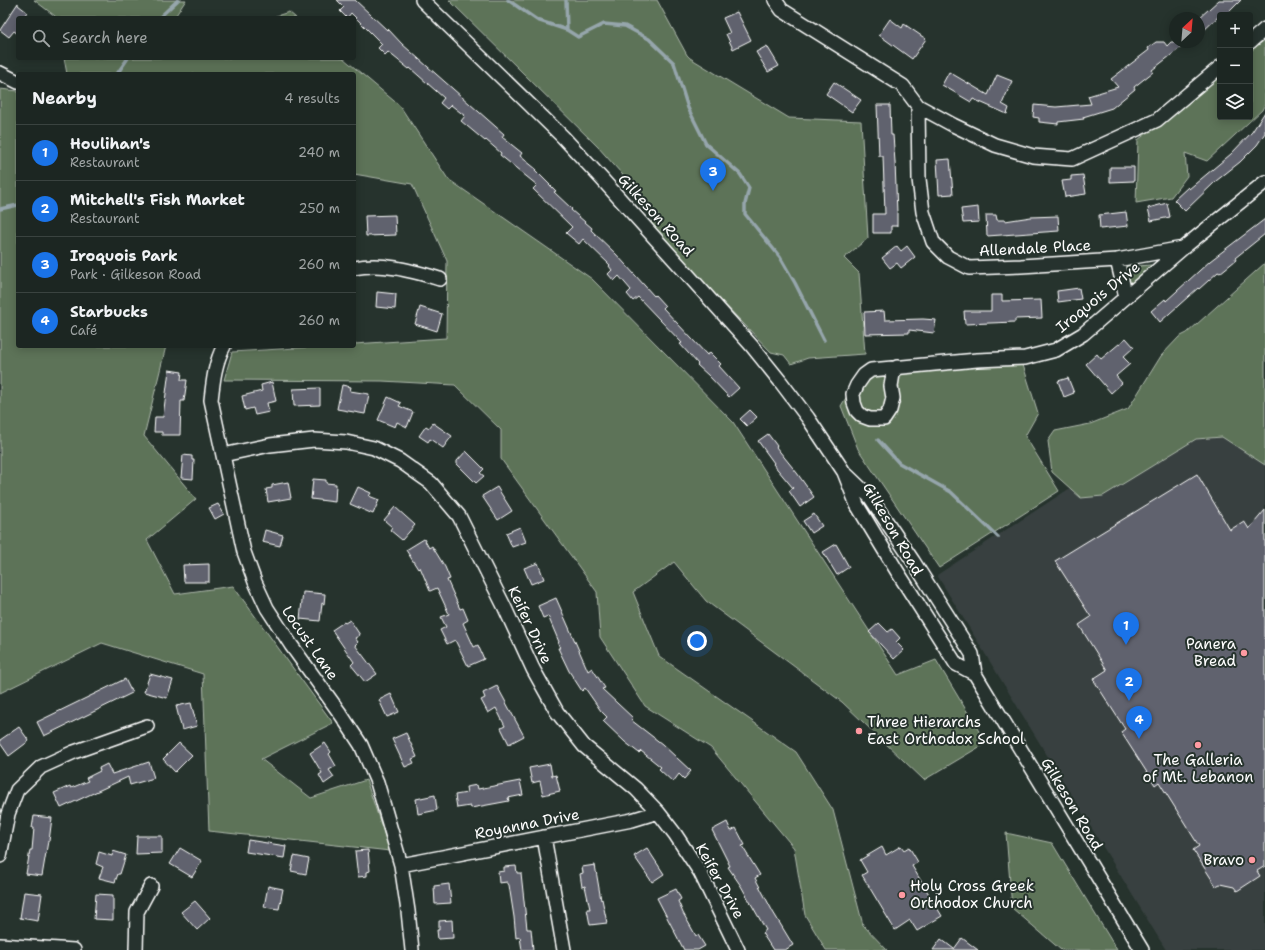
<!DOCTYPE html>
<meta charset="utf-8">
<style>
:root{--surface:#1c2622;--page:#29322f;--text:#f1f3f6;--muted:#a0a5a5;--line:#3a4340;--accent:#1a73e8}
body{margin:0;font-family:"Shantell Sans",sans-serif;background:var(--page);color:var(--text)}
.controls{position:absolute;right:12px;top:12px;display:grid;overflow:hidden;border-radius:4px;box-shadow:0 2px 10px #0003}
.controls button{width:36px;height:36px;display:grid;place-items:center;padding:0;border:0;border-bottom:1px solid var(--line);background:var(--surface);color:var(--text);font:20px sans-serif}
.compass{position:absolute;left:1169px;top:12px;width:36px;height:36px;border-radius:50%;background:var(--surface);box-shadow:0 2px 10px #0003;rotate:26deg}
.you{position:absolute;left:697px;top:641px;width:14px;height:14px;margin:-10px;border:3px solid #fff;border-radius:50%;background:#1a73e8;box-shadow:0 0 0 6px #1a73e833}
.badge{display:grid;place-items:center;width:26px;height:26px;border-radius:50%;background:var(--accent);color:#fff;font-size:13px;font-weight:700}
.pin{position:absolute;translate:-50% -33px;filter:drop-shadow(0 1px 2px #0008)}
.pin::after{content:'';position:absolute;top:21px;width:14px;height:12px;background:inherit;clip-path:polygon(0 0,100% 0,50% 100%)}
.list{margin:0;padding:0;list-style:none}
h2{display:flex;justify-content:space-between;align-items:center;height:52px;margin:0;padding:0 16px;font-size:17px}
h2 small{font-size:13px;font-weight:400;color:var(--muted)}
.list li{display:grid;grid-template-columns:26px 1fr auto;gap:12px;align-items:center;box-sizing:border-box;height:56px;padding:0 16px;border-top:1px solid var(--line)}
.list b{display:block;font-size:15px;white-space:nowrap}
.list p{margin:0;font-size:13px;white-space:nowrap;color:var(--muted)}
.list em{font-size:13px;font-style:normal;color:var(--muted)}
.icon{flex:none;width:22px;height:22px;fill:none;stroke:currentColor;stroke-width:2;stroke-linecap:round;stroke-linejoin:round}
.map{position:relative;flex:none;width:1265px;height:950px;overflow:hidden}
.search{position:absolute;background:var(--surface);box-shadow:0 2px 10px #0003;left:16px;top:16px;width:340px;height:44px;display:flex;align-items:center;gap:10px;box-sizing:border-box;padding:0 14px;border-radius:4px;color:var(--muted);font-size:15px}
.panel{position:absolute;background:var(--surface);box-shadow:0 2px 10px #0003;left:16px;top:72px;width:340px;height:276px;border-radius:4px}
.map>svg:first-child{display:block}
</style>
<div class="map">
<svg width="1265" height="950" viewBox="0 0 1265 950">
<rect width="100%" height="100%" fill="#26332d"/>
<filter id="ink" filterUnits="userSpaceOnUse"><feTurbulence type="fractalNoise" baseFrequency=".025" numOctaves="2"/><feDisplacementMap in="SourceGraphic" scale="8" xChannelSelector="R" yChannelSelector="G"/><feConvolveMatrix kernelMatrix="1 2 1 2 8 2 1 2 1" color-interpolation-filters="sRGB"/></filter>
<g filter="url(#ink)">
<path fill="#384140" d="M1248,372L1265,397V950H1166L937,575Z"/>
<path fill="#5d7358" stroke="#aeb9ac" d="M34,0H186L174,18H55V16Z
M449,0H657L687,55L690,58L789,118L861,121L868,238L844,258L859,273L865,354L808,358L791,364L784,355L771,352L647,224L660,217L598,147Z
M289,12L296,18H270Z
M1265,40V104L1262,110L1207,161L1185,153L1187,176L1171,197L1136,203L1138,140L1220,75V117H1250V51Z
M64,58H343L400,106L448,179L592,279L733,422L898,675L936,660L986,743L924,780L842,702L706,601L674,562L633,592L659,656L796,752L833,810L863,925L887,950H826L805,915L794,848L711,748L645,706L600,637L597,592L501,459V430L455,385L382,381L224,380L232,352L329,346H354V344L446,338L447,261L412,184L354,174V74H67Z
M0,89L18,91V346H166L144,436L196,499L147,540L175,594L233,586L333,723L261,759L311,798L366,780L390,851L209,831L203,674L102,643L0,693Z
M1265,263V465L1222,437L1196,439L1103,496L1081,498L1052,472L1048,441L1055,431L1090,424L1128,409L1161,356L1179,337L1187,333Z
M1151,265L1152,266L1131,285L1129,284L1123,267Z
M1023,365L1038,413L1025,436L1059,491L939,568L858,449L841,406L862,371Z
M1006,833L1052,843L1117,950H1061L1012,908Z"/>
<g fill="none" stroke-linecap="round" stroke-linejoin="round">
<path stroke="#96a6ac" stroke-width="3.5" d="M508,0L537,20L567,30L578,37L604,24L625,26L649,39L674,63L688,108L706,144L740,174L749,188L745,204V214L780,257L795,283L824,340
M566,0L567,30
M159,18L178,0
M117,74L128,58
M0,209L18,205
M878,440L899,463L951,492L998,537"/>
</g>
<path fill="#61626e" stroke="#fff" d="M337,0H355L387,30L388,29L402,44L504,134L502,137L522,153L520,156L536,169L535,170L556,191L554,192L572,209L571,210L592,228L591,230L616,254L654,296L655,295L665,306L663,308L707,355L710,353L721,364L719,366L739,388L729,397L709,376L697,365L698,364L680,344L682,343L638,297L633,301L627,294L631,290L619,276L614,281L608,274L612,270L609,266L610,265L583,239L579,244L566,233L572,227L533,189L537,185L500,155L501,153L486,140L485,141L461,121L465,116L451,105L447,109L440,103L444,98L410,68L409,69L388,52L385,55L378,48L382,44L351,13L347,18L340,11L344,7Z
M1219,0H1241L1226,15H1220L1199,35V18Z
M18,3V5L27,12L23,18H18V34L14,31L9,37L0,30Z
M737,12L751,40L733,49L726,34L730,33L723,18Z
M890,19L902,28L904,24L926,39L912,59L879,35Z
M1156,42H1164L1167,46L1171,42H1188L1152,70L1153,72L1134,87L1135,89L1112,108L1083,117L1084,119L1058,122V124L1039,122V118L1033,117L1034,105L1056,107L1091,104L1088,96L1118,87L1111,79L1149,50L1148,48Z
M767,46L779,66L768,72L756,52Z
M949,72L988,95L997,75L1012,81L1002,104L1009,108L1007,114L973,99L971,102L942,85Z
M834,82L861,100L852,112L826,94Z
M877,105H890L891,135H893L895,162L897,213V226H891V233H873V214H885L883,156H879Z
M1265,112V133L1257,145L1240,162L1216,181L1185,211L1174,200L1188,187L1189,189L1231,154L1252,132Z
M950,159L953,194L939,195L937,160Z
M1110,167H1134V181L1110,182Z
M1083,175L1086,194L1065,197L1062,181L1071,180V176Z
M1167,203L1170,217L1151,221L1148,208Z
M978,207L979,222L963,223L961,209Z
M1126,212L1128,226L1100,229L1099,215Z
M395,215L396,235L366,236L365,216Z
M986,215H996L997,220H1005V221L1031,217L1058,216L1059,231L987,236Z
M1265,219V234L1235,258L1236,260L1220,273L1218,272L1199,289L1198,288L1160,322L1151,311L1165,299L1166,301L1210,261Z
M897,246L901,251L907,246L915,257L901,268L897,263L890,268L882,258Z
M1079,288L1081,299L1058,302L1057,291Z
M377,292L396,294L395,309L376,307Z
M991,295H1002V301L1041,300L1042,318L1015,319V322L965,324L964,311H991Z
M420,307L442,314L437,331L415,324Z
M884,311L885,320L923,319L936,320L934,333L909,330V333L865,334L864,312Z
M1126,338L1134,347L1123,357L1130,364L1116,376L1122,383L1111,393L1086,364L1097,354L1101,359Z
M169,370L182,372L181,380H187L184,401H181L180,435H162V432H154L155,417H163Z
M1068,378L1074,393L1064,397L1058,381Z
M272,382L276,401L267,403L269,412L255,415L253,408L245,410L242,396L262,391L261,385Z
M342,385L351,387L350,391L369,394L365,414L337,409Z
M320,388V405L294,406L293,389Z
M388,397L401,403L399,406L413,412L407,427L397,422L395,427L378,420Z
M750,410L757,417L747,426L740,419Z
M433,423L452,436L443,448L430,439L428,442L419,436L426,426L429,428Z
M768,434L777,446L776,447L797,473L814,497L800,507L789,491L793,488L773,464L774,463L758,441Z
M466,451L484,469L480,473L484,476L476,483L457,464V461Z
M183,455L192,456V460H194L193,479L181,478Z
M1197,474L1230,530L1244,521L1249,529L1265,510V866L1257,871L1260,876L1237,891L1234,887L1220,884L1216,886L1193,850L1199,846L1159,782L1155,785L1121,732L1125,729L1093,679L1107,670L1079,625L1091,617L1055,561Z
M313,479L326,480V483L336,484L335,502L311,499Z
M288,482L291,498L268,502L266,489L272,488V485Z
M358,487L371,493L369,496L379,500L373,514L350,504Z
M497,487L512,511L498,520L482,496Z
M218,504L224,514L215,519L209,508Z
M395,507L415,525L402,540L390,530L392,527L384,520Z
M814,514L822,526L811,533L803,521Z
M520,527L526,542L512,547L506,533Z
M265,530L283,535L280,546L262,542Z
M424,539L429,548L432,546L445,567L450,579L447,580L460,609L463,608L468,620L463,623L474,647L478,645L484,659L468,666L455,640L447,644L440,630L446,627L441,617L449,614L437,588L430,591L420,567L418,569L406,550Z
M836,544L849,567L837,575L823,552Z
M538,563L544,579L531,584L524,568Z
M209,564V582H184L183,565Z
M303,592L325,594L324,604L322,603L320,621L300,619Z
M556,598L588,671L592,668L605,688L602,689L633,718L631,720L662,744L691,771L684,779L679,774L673,782L659,769L661,767L641,751L639,753L625,742L603,721L607,717L601,711L585,688L582,691L569,671L558,648H560L558,643L559,642L548,616L543,618L538,606Z
M350,620L360,635L355,638L358,642L355,645L377,674L365,682L351,665L354,662L332,630L344,622L345,623Z
M879,623L888,632L892,629L900,638L896,642L904,650L894,659L869,632Z
M150,674L173,680L167,698L144,692Z
M125,679L132,693L44,736L37,722Z
M497,686L524,736L509,744L501,728L505,726L496,708L488,713L481,700L485,698L483,693Z
M391,694L399,712L387,717L379,700Z
M191,703L197,726L182,730L176,706Z
M19,727L29,741L9,756L0,743V740Z
M406,733L417,757L412,759L414,763L405,767L392,739Z
M179,743L192,755L175,772L163,759Z
M325,743L331,752L329,754L336,766L329,770L334,777L324,784L319,775L322,773L310,753Z
M149,762L154,778L130,785L128,777L61,808L54,793L70,786L71,788L88,781L86,778L100,771L99,768L107,764L112,774Z
M550,764L552,776L556,775L560,791L543,795L540,781L532,783L529,768Z
M520,781L523,795L508,798L509,801L471,808L470,806L457,808L455,795L467,793L466,787L477,785L478,789Z
M435,795L437,810L418,814L416,799Z
M34,816L52,818L49,841H48L42,876L26,874L30,850H32L34,828H32Z
M727,822L731,831L736,828L745,845L742,846L760,875L755,878L773,912L793,945L785,950H773L762,933L766,930L741,886L728,867L730,866L712,830Z
M137,836H162V853L136,854Z
M248,840L286,846L284,858L246,852Z
M901,846L904,850L909,847L918,862L912,866L942,916L917,931L910,920L895,930L862,875L867,872L860,860L882,847L886,855Z
M180,848L202,861L192,877L170,864Z
M647,848L664,874L652,882L634,856Z
M368,850L370,871L367,872V876L358,877L355,851Z
M113,851L126,855L120,874H118L115,882L99,878L103,867L96,864L99,852L112,856Z
M294,856L309,859L306,874L291,871Z
M595,865L601,900L602,899L607,923L590,925L587,909H590L585,886L582,887L580,874L583,873L582,867Z
M516,866L517,873H521L527,929H531L533,950H522L520,937L516,938L514,917L509,885L507,882L499,883L498,872L504,871V867Z
M449,884L451,903L435,904L434,886Z
M268,886L283,889L279,909L264,907Z
M676,889L681,899L678,901L683,913L696,936L698,935L705,946L698,950H684L657,898Z
M24,892L42,894L38,921L20,918Z
M96,894L113,895V920L94,919Z
M195,901L210,918L197,930L181,912Z
M452,920L453,938L438,939L437,930H439V921Z
M962,938L978,950H933L941,939L954,949Z"/>
<g fill="none" stroke-linecap="round" stroke-linejoin="round">
<g stroke="#fff" stroke-width="16">
<path id="minor" d="M422,0L563,137L601,178L751,345L780,381L808,418L844,472L857,505L897,571L956,664L975,674
M775,0L782,10L903,86L918,106L953,125L995,145L1033,156L1072,159L1157,120L1220,67
M1250,42L1265,29
M0,73L18,82
M918,106L919,179L923,212L933,242L948,257L969,268L1021,266L1117,260L1183,248
M1117,260L1126,297
M354,268C383,262 412,271 440,279
M224,346C215,362 213,382 211,400L244,552L255,582L267,608L291,645L342,716L361,745L377,782L401,865L408,911L412,950
M897,367L893,374L891,386L893,398L890,410L884,419H870L862,416L857,411L854,403L853,394L857,385L864,375L871,370L977,360L1025,358L1056,350L1083,334L1183,248L1265,182
M223,455L270,445L314,440L346,442L374,448L400,461L431,483L459,516L504,606L533,669L557,712L584,746L636,789L658,812L675,834L700,872L738,950
M847,475L870,497L913,561L972,654L975,674L1142,950
M544,837L564,950
M0,856L8,814L17,790L41,767L74,752L147,726
M401,865L632,820L658,812
M0,945L74,950
M136,950L137,912L151,886"/>
</g>
<use href="#minor" stroke="#26332d" stroke-width="13"/>
</g>
</g>
<g fill="#ff9aa2" stroke="#26332d" stroke-width="1.5">
<circle cx="1244" cy="653" r="4"/>
<circle cx="859" cy="731" r="4"/>
<circle cx="1198" cy="745" r="4"/>
<circle cx="1252" cy="860" r="4"/>
<circle cx="902" cy="895" r="4"/>
</g>
<g text-anchor="middle" dominant-baseline="central" stroke-width="4" stroke-linejoin="round" paint-order="stroke">
<g font-size="15" fill="#fff" stroke="#26332d">
<text transform="translate(656 215) rotate(48)">Gilkeson Road</text>
<text transform="translate(1035 248) rotate(-3)">Allendale Place</text>
<text transform="translate(1098 297) rotate(-39)">Iroquois Drive</text>
<text transform="translate(893 529) rotate(60)">Gilkeson Road</text>
<text transform="translate(530 625) rotate(65)">Keifer Drive</text>
<text transform="translate(310 643) rotate(55)">Locust Lane</text>
<text transform="translate(1072 804) rotate(59)">Gilkeson Road</text>
<text transform="translate(527 824) rotate(-11)">Royanna Drive</text>
<text transform="translate(720 881) rotate(61)">Keifer Drive</text>
</g>
<g font-size="15" fill="#fff" stroke="#26332d" text-anchor="end">
<text x="1236" y="644">Panera<tspan x="1236" dy="17">Bread</tspan></text>
<text x="867" y="722" text-anchor="start">Three Hierarchs<tspan x="867" dy="17">East Orthodox School</tspan></text>
<text x="1198" y="760" text-anchor="middle">The Galleria<tspan x="1198" dy="17">of Mt. Lebanon</tspan></text>
<text x="1244" y="860">Bravo</text>
<text x="910" y="886" text-anchor="start">Holy Cross Greek<tspan x="910" dy="17">Orthodox Church</tspan></text>
</g>
</g>
</svg>
<div class="controls">
<button>+</button>
<button>−</button>
<button><svg class="icon" aria-label="layers" viewBox="0 0 24 24"><path d="M12 4l9 5-9 5-9-5zM3 14l9 5 9-5"/></svg></button>
</div>
<svg class="compass" viewBox="-18 -18 36 36"><path d="M0-13l5 13h-10z" fill="#e53935"/><path d="M0 13l5-13h-10z" fill="#a0a5a5"/></svg>
<div class="you"></div>
<div class="pin badge" style="left:1126px;top:645px">1</div>
<div class="pin badge" style="left:1129px;top:701px">2</div>
<div class="pin badge" style="left:713px;top:191px">3</div>
<div class="pin badge" style="left:1139px;top:739px">4</div>
<div class="search"><svg class="icon" aria-label="search" viewBox="0 0 24 24"><circle cx="10" cy="10" r="6"/><path d="M15 15l6 6"/></svg>Search here</div>
<section class="panel">
<h2>Nearby<small>4 results</small></h2>
<ul class="list">
<li><span class="badge">1</span><div><b>Houlihan's</b><p>Restaurant</p></div><em>240 m</em></li>
<li><span class="badge">2</span><div><b>Mitchell's Fish Market</b><p>Restaurant</p></div><em>250 m</em></li>
<li><span class="badge">3</span><div><b>Iroquois Park</b><p>Park · Gilkeson Road</p></div><em>260 m</em></li>
<li><span class="badge">4</span><div><b>Starbucks</b><p>Café</p></div><em>260 m</em></li>
</ul>
</section>
</div>
